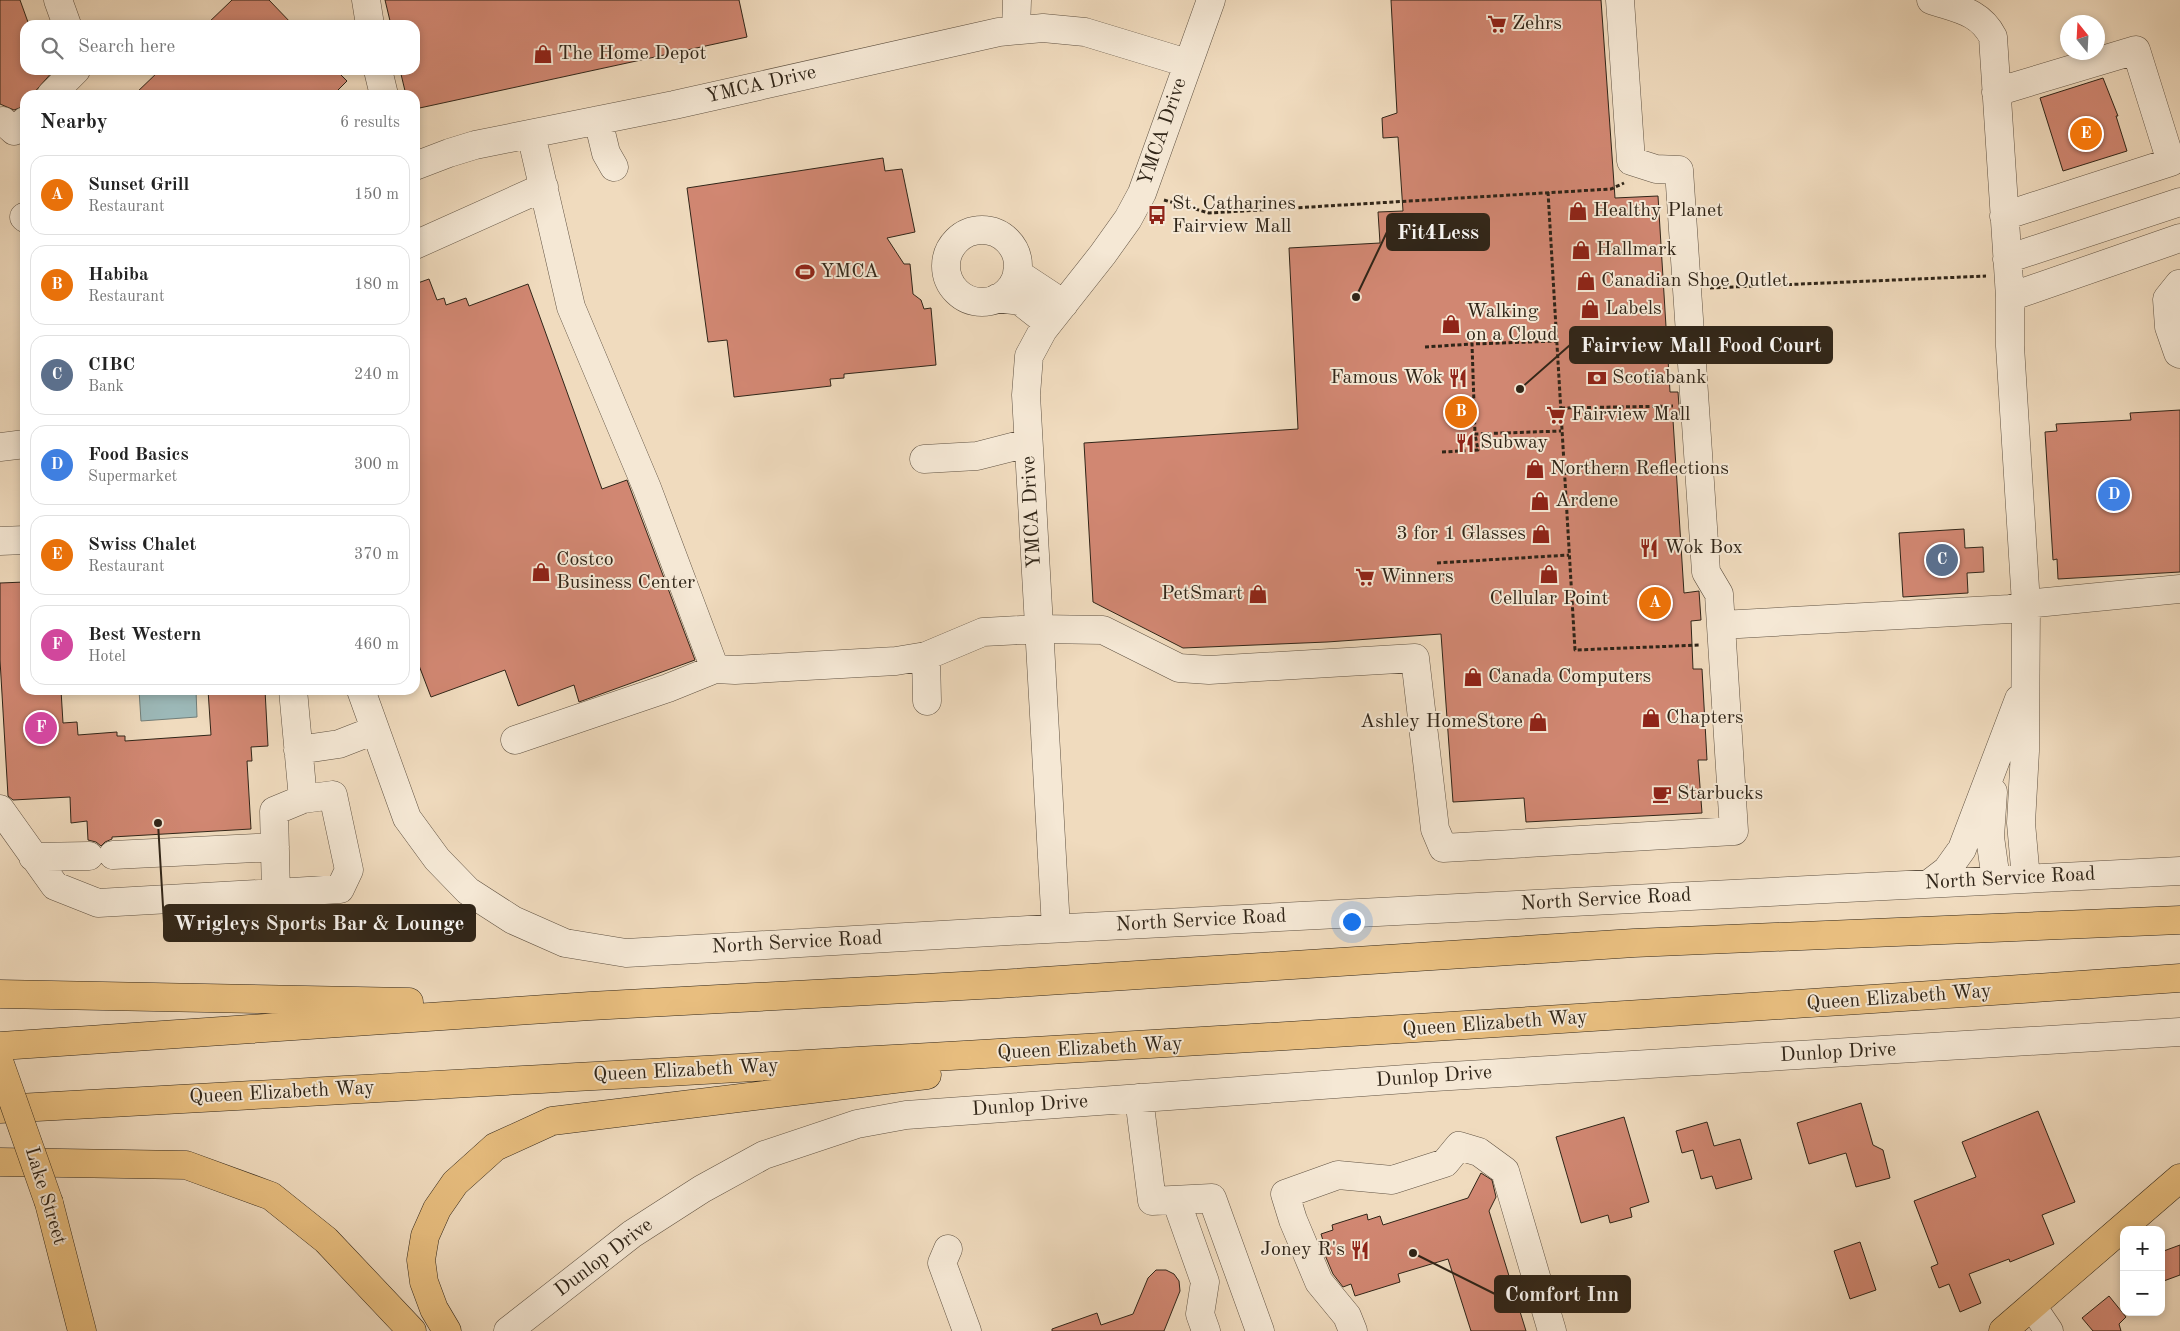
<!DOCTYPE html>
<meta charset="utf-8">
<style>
:root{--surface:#fff;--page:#f2f2f2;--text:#222;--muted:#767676;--line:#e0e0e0;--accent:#8f2418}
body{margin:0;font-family:"Old Standard TT",serif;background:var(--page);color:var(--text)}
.controls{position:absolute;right:15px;bottom:15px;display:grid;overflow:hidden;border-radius:10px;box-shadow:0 2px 8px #0003}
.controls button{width:45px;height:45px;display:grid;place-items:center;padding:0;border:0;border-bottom:1px solid var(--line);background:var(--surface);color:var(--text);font:25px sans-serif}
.compass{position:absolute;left:2060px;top:15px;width:45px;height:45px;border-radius:50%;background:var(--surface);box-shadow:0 2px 8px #0003;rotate:342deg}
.you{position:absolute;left:1351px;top:921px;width:18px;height:18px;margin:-12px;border:4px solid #fff;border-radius:50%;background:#1a73e8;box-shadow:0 0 0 8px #1a73e833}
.badge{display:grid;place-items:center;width:32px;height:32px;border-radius:50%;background:var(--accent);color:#fff;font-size:16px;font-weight:700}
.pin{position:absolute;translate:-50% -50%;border:2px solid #fff;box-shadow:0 1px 5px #0006}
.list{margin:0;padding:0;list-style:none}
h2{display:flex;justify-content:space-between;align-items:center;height:65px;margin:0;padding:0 20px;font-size:21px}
h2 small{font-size:16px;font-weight:400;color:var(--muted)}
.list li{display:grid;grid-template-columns:32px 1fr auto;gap:15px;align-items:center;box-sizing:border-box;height:80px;margin:0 10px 10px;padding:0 10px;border:1px solid var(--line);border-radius:15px}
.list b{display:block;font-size:19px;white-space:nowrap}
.list p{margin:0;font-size:16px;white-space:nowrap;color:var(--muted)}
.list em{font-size:16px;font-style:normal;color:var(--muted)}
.icon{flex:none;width:28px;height:28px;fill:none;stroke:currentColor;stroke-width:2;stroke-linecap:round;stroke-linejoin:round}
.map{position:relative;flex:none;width:2180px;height:1331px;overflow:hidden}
.search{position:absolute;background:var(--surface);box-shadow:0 2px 8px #0003;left:20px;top:20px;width:400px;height:55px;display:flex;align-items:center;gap:12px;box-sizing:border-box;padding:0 18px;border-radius:15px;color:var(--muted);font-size:19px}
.panel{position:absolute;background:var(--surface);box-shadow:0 2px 8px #0003;left:20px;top:90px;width:400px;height:605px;border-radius:15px}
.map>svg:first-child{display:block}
</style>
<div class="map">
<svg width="2180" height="1331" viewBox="0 0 2180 1331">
<rect width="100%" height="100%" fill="#f0dbbe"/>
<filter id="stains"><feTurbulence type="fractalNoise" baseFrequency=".004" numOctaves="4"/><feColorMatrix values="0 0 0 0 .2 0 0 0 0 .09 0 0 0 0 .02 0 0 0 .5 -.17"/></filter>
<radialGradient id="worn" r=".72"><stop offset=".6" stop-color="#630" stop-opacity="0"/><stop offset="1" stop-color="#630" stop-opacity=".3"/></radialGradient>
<path fill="#9cb9b9" stroke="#717e79" d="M139,690H196L197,717L141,721Z"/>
<path fill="#d18772" stroke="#302518" d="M0,0H20L29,25H25V70H54L32,95H25V106L14,110L0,104Z
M232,0H269L293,25H206Z
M385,0H739L747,37L415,109V95H406L400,70H415V25H391Z
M1391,0H1601L1615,198L1658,196L1670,392H1678L1680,420H1673L1684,593L1699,591L1701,620L1691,621L1693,669H1702L1707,760H1698L1702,813L1526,822L1524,798L1453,802L1441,634L1327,642L1183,648L1093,602L1084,443L1298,429L1289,248L1380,243L1378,212L1403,211L1398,137L1383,138L1382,118L1397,113Z
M160,70H336L347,81L333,95H134Z
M2103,78L2118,116H2116L2127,151L2063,171L2040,98Z
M883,158L885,171L902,169L915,232L887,238L904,264H910L913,294L921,300L924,309L931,308L936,365L844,374V378L830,379L831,386L734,397L727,340L708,342L687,188Z
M429,279L437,300L444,298L446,305L466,298L469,306L528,284L602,489L627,480L695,660L579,702L574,685L518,706L505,670L431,697L415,655V284Z
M2180,410V572L2058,579L2057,559L2053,560L2045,432L2057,431L2056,424L2131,420L2130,413Z
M1964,529L1965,548L1983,547L1984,572L1967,573L1968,593L1903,597L1899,533Z
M25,582V690H61L63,723L77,722L78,735L117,732V736H125V741L211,735L208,690H265L268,746L251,747L252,761H247L251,829L112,837V839L105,842L101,846L96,842L88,840L87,821L71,823L70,797L13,800L8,796L0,660V583Z
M1861,1103L1873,1145L1883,1150L1890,1178L1856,1187L1846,1153L1809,1164L1797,1123Z
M2038,1111L2075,1202L2042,1215L2054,1244L2010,1262L2009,1259L1969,1274L1981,1303L1960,1312L1949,1284L1939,1288L1931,1267L1938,1264L1914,1201L1976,1177L1962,1142Z
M1624,1117L1649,1202L1630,1208L1632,1217L1610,1223L1608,1215L1581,1223L1556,1137Z
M1707,1122L1714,1146L1740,1139L1752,1179L1716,1189L1712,1176L1701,1179L1693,1150L1682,1153L1676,1131Z
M1481,1173L1492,1180L1496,1197L1489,1211L1526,1331H1471L1448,1259L1398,1274L1400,1282L1355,1296L1351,1284L1343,1287L1333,1274L1322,1248L1325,1247L1321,1234L1333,1230L1332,1225L1367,1214L1368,1220L1380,1216L1383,1225L1468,1198Z
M1860,1242L1876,1290L1850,1299L1834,1251Z
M2180,1245V1275L2161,1282V1252Z
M1156,1270H1166L1174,1274L1179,1281L1180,1291L1164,1331H1052V1329L1097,1313L1101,1325L1133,1314L1148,1278Z
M2109,1296L2126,1317L2119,1324L2121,1331H2093L2082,1318Z"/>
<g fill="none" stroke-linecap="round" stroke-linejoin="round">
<g stroke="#605242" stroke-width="29">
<path id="minor" d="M58,0L67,25
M366,0L370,25
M1931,0C1957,9 1980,11 1993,37L2010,297V346L2026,604L2025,751L2021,823L2026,879
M1016,30L1017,0
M378,70L384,95
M1996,92L2136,50L2171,162L2004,216
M51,95L76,70
M598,120L606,153L614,167
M3,121L14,131L25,121
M415,166L449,153L475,145L674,105L999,32L1043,28L1085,32L1187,63
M24,217L25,218
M946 266a36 36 0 1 1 72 0a36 36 0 1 1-72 0Z
M415,245L544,187
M2007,259L2180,202
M1017,273L1064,304
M2179,284L2167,299L2169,327L2178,353L2180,354
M2010,297L2180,238
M997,298L1020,301L1048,323
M0,447L25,444
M924,459L977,456L1028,443
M0,541L25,540
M1721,625L2010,609L2026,604L2180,589
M926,656L927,701
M715,669L735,670L896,661L926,656L983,632L1039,629L1103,630L1179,668L1209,670L1415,658L1435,829L1443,848L1734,831L1719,594L1706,572L1679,170L1656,169L1631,161L1620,0
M361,690L407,818L437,859L468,891L513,920L565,943L626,953L1028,930L2180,871
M515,740L668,688L715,669L647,488L571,307L531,134
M298,750L339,744L375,730
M1993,792L1990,837L1996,880
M0,809L55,886L98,903L276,893L274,811L303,799L293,690
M113,855L275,847
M33,857L89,856
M1930,883L1947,870L1962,849L2019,699
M276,893L340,889L349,870L333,795L303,799
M1056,928L1026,395L1029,356L1043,330L1103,254L1128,219L1142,193L1211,0
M1139,1098L1152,1201L1212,1198L1260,1331
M1176,1200L1205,1282L1200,1314L1206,1331
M948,1249L942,1263L967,1331
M2032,1306L2049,1331
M508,1331L632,1234L702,1189L764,1155L857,1124L906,1115L1434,1077L2180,1032
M1353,1331L1347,1316L1319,1282L1293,1220L1285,1194L1338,1175L1392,1180L1445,1163L1459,1146L1479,1152L1505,1171L1552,1331"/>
</g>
<g stroke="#302518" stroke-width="29">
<path id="major" d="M49,1203L82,1331
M2003,1331L2180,1178"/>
</g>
<g stroke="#302518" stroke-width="29">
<path id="highway" d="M0,994L409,1002
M0,1046L590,1006L999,984L1634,943L2180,920
M0,1109C727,1069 1454,1029 2180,978
M0,1162L186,1165L271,1196L326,1240L412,1331
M447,1331L434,1309L424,1282L421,1260L425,1236L437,1209L455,1183L495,1147L552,1121L927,1075"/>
</g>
<path stroke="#302518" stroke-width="3" stroke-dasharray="4 2.5" stroke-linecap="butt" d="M1548,192L1575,650L1701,645
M1164,200L1209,213L1611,189L1624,183
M1710,288L1986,276
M1558,341L1472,344L1475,434L1561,431
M1425,347L1472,344
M1561,408L1673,406
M1442,452L1478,450L1475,434
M1437,563L1569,555"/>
<use href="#minor" stroke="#f5e8d5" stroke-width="28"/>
<use href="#major" stroke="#e8be7f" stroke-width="28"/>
<use href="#highway" stroke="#e8be7f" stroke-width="28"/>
<g stroke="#302518" stroke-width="29" stroke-linecap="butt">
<path id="major-bridge" d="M0,1064L49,1203"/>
</g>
<use href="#major-bridge" stroke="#e8be7f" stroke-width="28"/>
</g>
<defs>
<g id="supermarket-bare" transform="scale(1.5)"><path d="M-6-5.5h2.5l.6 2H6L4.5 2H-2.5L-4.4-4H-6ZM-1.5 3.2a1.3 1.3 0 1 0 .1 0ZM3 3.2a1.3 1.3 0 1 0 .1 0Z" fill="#8f2418" stroke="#f5e8d5" stroke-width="2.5" paint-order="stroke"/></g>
<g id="shop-bare" transform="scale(1.5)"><path d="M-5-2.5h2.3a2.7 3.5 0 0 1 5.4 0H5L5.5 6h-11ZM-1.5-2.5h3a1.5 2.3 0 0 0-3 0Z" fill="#8f2418" stroke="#f5e8d5" stroke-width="2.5" paint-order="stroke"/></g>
<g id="bus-bare" transform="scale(1.5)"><path d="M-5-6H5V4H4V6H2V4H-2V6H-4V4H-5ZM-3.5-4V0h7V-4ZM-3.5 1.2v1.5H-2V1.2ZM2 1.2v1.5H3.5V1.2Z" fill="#8f2418" stroke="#f5e8d5" stroke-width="2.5" paint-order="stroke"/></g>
<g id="stadium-bare" transform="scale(1.5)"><path d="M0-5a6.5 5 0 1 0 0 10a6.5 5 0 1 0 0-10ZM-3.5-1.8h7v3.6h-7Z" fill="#8f2418" stroke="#f5e8d5" stroke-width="2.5" paint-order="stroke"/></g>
<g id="restaurant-bare" transform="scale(1.5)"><path d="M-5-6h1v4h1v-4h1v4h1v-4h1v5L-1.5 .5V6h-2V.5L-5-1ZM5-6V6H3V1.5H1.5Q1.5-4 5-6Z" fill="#8f2418" stroke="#f5e8d5" stroke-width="2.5" paint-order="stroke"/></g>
<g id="bank-bare" transform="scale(1.5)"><path d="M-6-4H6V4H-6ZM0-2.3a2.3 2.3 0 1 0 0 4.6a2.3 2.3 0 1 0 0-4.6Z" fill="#8f2418" stroke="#f5e8d5" stroke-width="2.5" paint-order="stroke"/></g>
<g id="cafe-bare" transform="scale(1.5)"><path d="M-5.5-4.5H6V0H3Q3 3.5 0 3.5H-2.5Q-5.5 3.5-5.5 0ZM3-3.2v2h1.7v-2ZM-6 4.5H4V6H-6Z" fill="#8f2418" stroke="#f5e8d5" stroke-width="2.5" paint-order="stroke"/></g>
</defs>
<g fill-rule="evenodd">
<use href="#supermarket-bare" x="1497" y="24"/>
<use href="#shop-bare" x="543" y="54"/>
<use href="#shop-bare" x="1578" y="211"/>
<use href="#bus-bare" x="1157" y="215"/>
<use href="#shop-bare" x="1581" y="250"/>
<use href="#stadium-bare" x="805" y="272"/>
<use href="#shop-bare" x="1586" y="281"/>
<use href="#shop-bare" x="1590" y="309"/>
<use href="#shop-bare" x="1451" y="324"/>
<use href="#restaurant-bare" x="1458" y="378"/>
<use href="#bank-bare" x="1597" y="378"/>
<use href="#supermarket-bare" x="1556" y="415"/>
<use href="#restaurant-bare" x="1465" y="443"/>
<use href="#shop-bare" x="1535" y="469"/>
<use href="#shop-bare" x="1540" y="501"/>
<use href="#shop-bare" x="1541" y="534"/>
<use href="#restaurant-bare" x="1649" y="548"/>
<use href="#shop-bare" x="541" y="572"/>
<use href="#shop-bare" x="1549" y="574"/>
<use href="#supermarket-bare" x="1365" y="577"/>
<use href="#shop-bare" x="1258" y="594"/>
<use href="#shop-bare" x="1473" y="677"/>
<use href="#shop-bare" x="1651" y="718"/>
<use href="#shop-bare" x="1538" y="722"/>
<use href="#cafe-bare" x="1662" y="794"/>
<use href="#restaurant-bare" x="1360" y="1250"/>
</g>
<g text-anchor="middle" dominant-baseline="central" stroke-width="4" stroke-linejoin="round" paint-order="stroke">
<g font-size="20" fill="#302518" stroke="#f5e8d5" text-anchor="start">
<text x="1512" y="24">Zehrs</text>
<text x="558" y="54">The Home Depot</text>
<text x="1172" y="204">St. Catharines<tspan x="1172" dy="23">Fairview Mall</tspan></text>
<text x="1593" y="211">Healthy Planet</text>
<text x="1596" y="250">Hallmark</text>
<text x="820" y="272">YMCA</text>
<text x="1601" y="281">Canadian Shoe Outlet</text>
<text x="1605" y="309">Labels</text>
<text x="1466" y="312">Walking<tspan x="1466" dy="23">on a Cloud</tspan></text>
<text x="1443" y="378" text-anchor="end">Famous Wok</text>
<text x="1612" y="378">Scotiabank</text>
<text x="1571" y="415">Fairview Mall</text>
<text x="1480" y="443">Subway</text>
<text x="1550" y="469">Northern Reflections</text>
<text x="1555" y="501">Ardene</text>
<text x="1526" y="534" text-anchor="end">3 for 1 Glasses</text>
<text x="1664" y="548">Wok Box</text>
<text x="556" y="560">Costco<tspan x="556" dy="23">Business Center</tspan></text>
<text x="1380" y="577">Winners</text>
<text x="1243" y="594" text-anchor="end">PetSmart</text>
<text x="1549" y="599" text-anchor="middle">Cellular Point</text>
<text x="1488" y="677">Canada Computers</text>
<text x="1666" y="718">Chapters</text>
<text x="1523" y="722" text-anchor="end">Ashley HomeStore</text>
<text x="1677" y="794">Starbucks</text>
<text x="1345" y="1250" text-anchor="end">Joney R's</text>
</g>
<g font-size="20" fill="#302518" stroke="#f5e8d5">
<text transform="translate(761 85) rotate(-13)">YMCA Drive</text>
<text transform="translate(1163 132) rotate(-71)">YMCA Drive</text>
<text transform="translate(1032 512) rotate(-93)">YMCA Drive</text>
<text transform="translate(2010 879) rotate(-3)">North Service Road</text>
<text transform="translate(1606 900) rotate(-3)">North Service Road</text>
<text transform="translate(1201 921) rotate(-3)">North Service Road</text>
<text transform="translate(797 943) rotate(-3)">North Service Road</text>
<text transform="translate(1899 998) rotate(-4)">Queen Elizabeth Way</text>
<text transform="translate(1495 1024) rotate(-4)">Queen Elizabeth Way</text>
<text transform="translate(1090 1049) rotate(-3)">Queen Elizabeth Way</text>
<text transform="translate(1838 1053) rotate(-3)">Dunlop Drive</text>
<text transform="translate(686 1071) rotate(-3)">Queen Elizabeth Way</text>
<text transform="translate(1434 1077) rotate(-4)">Dunlop Drive</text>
<text transform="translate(282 1093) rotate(-3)">Queen Elizabeth Way</text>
<text transform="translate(1030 1106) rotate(-4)">Dunlop Drive</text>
<text transform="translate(45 1196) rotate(73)">Lake Street</text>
<text transform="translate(604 1258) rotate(-37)">Dunlop Drive</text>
</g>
</g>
<path fill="none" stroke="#302518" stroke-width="2" d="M1356 297L1387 232M1520 389L1570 345M158 823L164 923M1413 1253L1495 1294"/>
<g fill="#302518" stroke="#f5e8d5" stroke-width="2">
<circle cx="1356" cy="297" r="5"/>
<circle cx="1520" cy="389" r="5"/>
<circle cx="158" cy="823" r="5"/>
<circle cx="1413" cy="1253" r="5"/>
</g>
<g fill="#302518" stroke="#302518" stroke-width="2">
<rect x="1387" y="214" width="102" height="36" rx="5"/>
<rect x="1570" y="327" width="262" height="36" rx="5"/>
<rect x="164" y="905" width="311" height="36" rx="5"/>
<rect x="1495" y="1276" width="135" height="36" rx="5"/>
</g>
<g font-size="21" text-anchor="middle" font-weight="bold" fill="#fff">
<text x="1438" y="239">Fit4Less</text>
<text x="1701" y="352">Fairview Mall Food Court</text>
<text x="319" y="930">Wrigleys Sports Bar &amp; Lounge</text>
<text x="1562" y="1301">Comfort Inn</text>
</g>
<rect width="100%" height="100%" filter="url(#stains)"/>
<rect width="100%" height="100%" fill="url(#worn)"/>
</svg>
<div class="controls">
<button>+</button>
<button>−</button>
</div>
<svg class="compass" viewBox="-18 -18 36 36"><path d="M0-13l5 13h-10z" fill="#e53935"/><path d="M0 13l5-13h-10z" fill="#767676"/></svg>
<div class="you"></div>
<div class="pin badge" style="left:1655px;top:603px;background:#e8710a">A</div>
<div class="pin badge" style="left:1461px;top:412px;background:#e8710a">B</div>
<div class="pin badge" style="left:1942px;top:560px;background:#5c6f8a">C</div>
<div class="pin badge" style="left:2114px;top:495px;background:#3f7fe0">D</div>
<div class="pin badge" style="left:2086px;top:134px;background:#e8710a">E</div>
<div class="pin badge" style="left:41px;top:728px;background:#d1479c">F</div>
<div class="search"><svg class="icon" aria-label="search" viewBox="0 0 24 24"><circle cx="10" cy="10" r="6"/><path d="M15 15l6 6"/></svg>Search here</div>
<section class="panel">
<h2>Nearby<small>6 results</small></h2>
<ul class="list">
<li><span class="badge" style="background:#e8710a">A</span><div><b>Sunset Grill</b><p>Restaurant</p></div><em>150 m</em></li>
<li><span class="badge" style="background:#e8710a">B</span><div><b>Habiba</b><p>Restaurant</p></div><em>180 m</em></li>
<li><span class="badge" style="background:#5c6f8a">C</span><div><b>CIBC</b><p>Bank</p></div><em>240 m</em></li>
<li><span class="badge" style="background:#3f7fe0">D</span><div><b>Food Basics</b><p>Supermarket</p></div><em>300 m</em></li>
<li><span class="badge" style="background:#e8710a">E</span><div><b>Swiss Chalet</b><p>Restaurant</p></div><em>370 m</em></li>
<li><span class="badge" style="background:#d1479c">F</span><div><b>Best Western</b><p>Hotel</p></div><em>460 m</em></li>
</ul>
</section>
</div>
